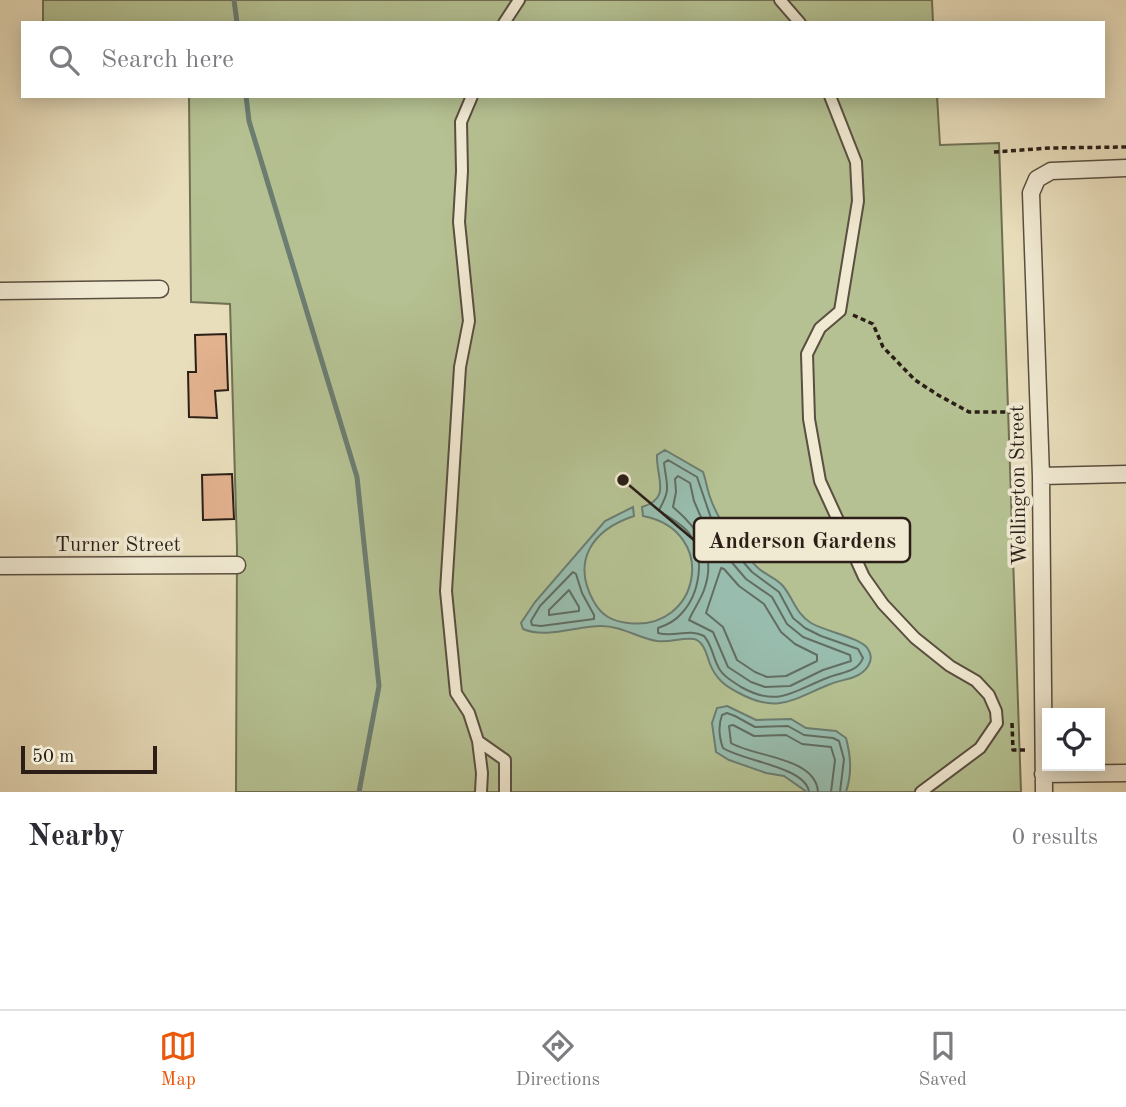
<!DOCTYPE html>
<style>
:root{--surface:#fff;--page:#f7f7f7;--text:#2b2b33;--muted:#7c7c81;--line:#e1e1e2;--accent:#ea580c}
body{margin:0;font-family:"Old Standard TT",serif;background:var(--page);color:var(--text)}
.controls{position:absolute;right:21px;bottom:21px;display:grid;overflow:hidden;border-radius:0px;box-shadow:0 4px 18px #0003}
.controls button{width:63px;height:63px;display:grid;place-items:center;padding:0;border:0;border-bottom:2px solid var(--line);background:var(--surface);color:var(--text);font:35px sans-serif}
.scale{position:absolute;left:21px;bottom:18px;width:136px;box-sizing:border-box;padding-left:7px;border:4px solid #2b1f17;border-top:0;font-size:19px;line-height:24px;white-space:nowrap;color:#2b1f17;-webkit-text-stroke:5px #f1ead3;paint-order:stroke}
.list{margin:0;padding:0;list-style:none}
h2{display:flex;justify-content:space-between;align-items:center;height:91px;margin:0;padding:0 28px;font-size:30px}
h2 small{font-size:23px;font-weight:400;color:var(--muted)}
.icon{flex:none;width:38px;height:38px;fill:none;stroke:currentColor;stroke-width:2;stroke-linecap:round;stroke-linejoin:round}
.map{position:relative;flex:none;width:1126px;height:792px;overflow:hidden}
.search{position:absolute;background:var(--surface);box-shadow:0 4px 18px #0003;left:21px;right:21px;top:21px;height:77px;display:flex;align-items:center;gap:18px;box-sizing:border-box;padding:0 24px;border-radius:0px;color:var(--muted);font-size:26px}
.sheet{height:217px;background:var(--surface)}
nav{display:flex;justify-content:space-around;align-items:center;box-sizing:border-box;height:98px;border-top:2px solid var(--line);background:var(--surface);font-size:19px;color:var(--muted)}
nav a{display:grid;justify-items:center;gap:4px}
nav .on{color:var(--accent)}
.map>svg:first-child{display:block}
</style>
<div class="map">
<svg width="1126" height="792" viewBox="0 0 1126 792">
<rect width="100%" height="100%" fill="#e9debc"/>
<filter id="stains"><feTurbulence type="fractalNoise" baseFrequency=".00286" numOctaves="4"/><feColorMatrix values="0 0 0 0 .2 0 0 0 0 .09 0 0 0 0 .02 0 0 0 .5 -.17"/></filter>
<radialGradient id="worn" r=".72"><stop offset=".6" stop-color="#630" stop-opacity="0"/><stop offset="1" stop-color="#630" stop-opacity=".3"/></radialGradient>
<path fill="#b5c192" stroke="#707054" stroke-width="2" d="M43,0H932L933,23H43Z
M189,96H937L940,145L999,143L1021,792H236L237,548L230,304L191,302Z"/>
<path fill="#98bcad" stroke="#6c7d71" stroke-width="2" d="M665,450L703,472C706,480 707,489 710,497C718,521 739,549 757,567C765,575 775,577 783,586C793,598 796,614 811,623C824,631 862,638 868,649C876,661 865,673 854,677C846,680 837,681 828,685C794,699 777,714 739,693C725,686 716,679 710,664C707,656 704,641 694,639C682,637 670,643 657,641C638,638 622,626 601,626C577,626 546,639 523,629L521,623L535,602L605,521L633,507L634,516C592,530 571,561 594,602C602,616 612,621 628,623C700,632 720,531 643,516L642,507C672,498 656,478 657,455Z
M727,706L756,720L791,719L806,728L836,731L846,738C851,757 852,773 846,792H807L784,776L766,773L729,760L716,752L712,723L717,708Z"/>
<g fill="none" stroke-linecap="round" stroke-linejoin="round">
<path stroke="#626e62" stroke-width="2" d="M668,460L697,477L711,518L730,547L752,572L779,592L793,618L805,628L821,636L858,649L863,658C857,673 841,672 827,678C793,691 779,708 741,687C734,682 725,678 720,670C713,660 713,646 704,636C689,628 674,638 658,633V628C667,625 675,621 681,614C700,594 706,556 689,533C681,523 669,518 659,510C671,489 667,487 664,463Z
M678,476L690,483L694,501L703,522L723,552L746,579L772,597L787,624L803,637L850,655L851,661L823,670L790,686L765,687L751,682L728,667L713,632L689,620C693,610 700,601 704,590C717,555 699,529 673,507L676,492L675,479Z
M721,568L724,569L739,586L764,604L781,632L795,644L817,655V661L786,676L767,677L755,672L737,660L723,627L706,613Z
M573,572L576,574L582,593L594,615V619L541,626L532,625L531,621L540,606Z
M569,590L579,607V611L549,615V610Z
M809,792C806,767 743,761 723,748C719,737 718,726 722,715L727,713L735,716L755,727L788,726L804,735L833,738L839,741L844,759L840,792
M818,792C816,757 754,757 731,743L729,726L733,725L754,736L786,735L802,744L831,747L835,760L831,792"/>
<path stroke="#6c7d71" stroke-width="5" d="M234,0L237,23
M246,96L249,121L357,477L379,686L359,792"/>
</g>
<path fill="#e3b28f" stroke="#2b1f17" stroke-width="2" d="M226,334L228,390L215,391L217,418L189,417L188,372H196L195,335Z
M232,474L234,519L203,520L202,475Z"/>
<g fill="none" stroke-linecap="round" stroke-linejoin="round">
<g stroke="#5a4f40" stroke-width="14">
<path id="pedestrian" d="M780,0L800,23
M504,23L519,0
M472,96L461,122L462,171L459,222L469,321L460,367L446,591L456,693L469,713L478,741L482,773L481,792
M830,96L856,162L858,201L840,311L820,328L807,354L809,419L820,481L864,577L883,604L915,638L950,666L976,681L989,695L996,711L997,723L980,748L921,792
M478,741L505,760V792"/>
</g>
<g stroke="#5a4f40" stroke-width="19">
<path id="minor" d="M0,291L160,289
M1041,476L1126,474
M0,566L237,565
M1043,774L1126,773
M1044,792L1041,476L1031,193L1037,179L1051,171L1126,168"/>
</g>
<path stroke="#2b1f17" stroke-width="3.5" stroke-dasharray="5 3.5" stroke-linecap="butt" d="M994,152L1050,148L1126,147
M853,315L873,324L883,347L915,380L938,395L969,412H1022
M1012,723L1013,750H1027"/>
<use href="#pedestrian" stroke="#f1ead3" stroke-width="10"/>
<use href="#minor" stroke="#f1ead3" stroke-width="16"/>
</g>
<g text-anchor="middle" dominant-baseline="central" stroke-width="7" stroke-linejoin="round" paint-order="stroke">
<g font-size="21" fill="#2b1f17" stroke="#f1ead3">
<text transform="translate(1019 485) rotate(-91)">Wellington Street</text>
<text x="118" y="545">Turner Street</text>
</g>
</g>
<path fill="none" stroke="#2b1f17" stroke-width="2.5" d="M623 480L694 540"/>
<circle fill="#2b1f17" stroke="#f1ead3" stroke-width="2.5" cx="623" cy="480" r="7"/>
<rect fill="#f1ead3" stroke="#2b1f17" stroke-width="2.5" x="694" y="518" width="216" height="44" rx="7"/>
<g font-size="23" text-anchor="middle" font-weight="bold" fill="#2b1f17">
<text x="802" y="548">Anderson Gardens</text>
</g>
<rect width="100%" height="100%" filter="url(#stains)"/>
<rect width="100%" height="100%" fill="url(#worn)"/>
</svg>
<div class="controls">
<button><svg class="icon" aria-label="locate" viewBox="0 0 24 24"><circle cx="12" cy="12" r="6"/><path d="M12 2v4M12 18v4M2 12h4M18 12h4"/></svg></button>
</div>
<div class="scale">50 m</div>
<div class="search"><svg class="icon" aria-label="search" viewBox="0 0 24 24"><circle cx="10" cy="10" r="6"/><path d="M15 15l6 6"/></svg>Search here</div>
</div>
<section class="sheet">
<h2>Nearby<small>0 results</small></h2>
<ul class="list">
</ul>
</section>
<nav>
<a class="on"><svg class="icon" aria-label="map" viewBox="0 0 24 24"><path d="M3 6l6-2 6 2 6-2v14l-6 2-6-2-6 2zM9 4v14M15 6v14"/></svg>Map</a>
<a><svg class="icon" aria-label="directions" viewBox="0 0 24 24"><path d="M12 3l9 9-9 9-9-9zM9 14v-3h6M13 9l2 2-2 2"/></svg>Directions</a>
<a><svg class="icon" aria-label="saved" viewBox="0 0 24 24"><path d="M7 4h10v16l-5-4-5 4z"/></svg>Saved</a>
</nav>
